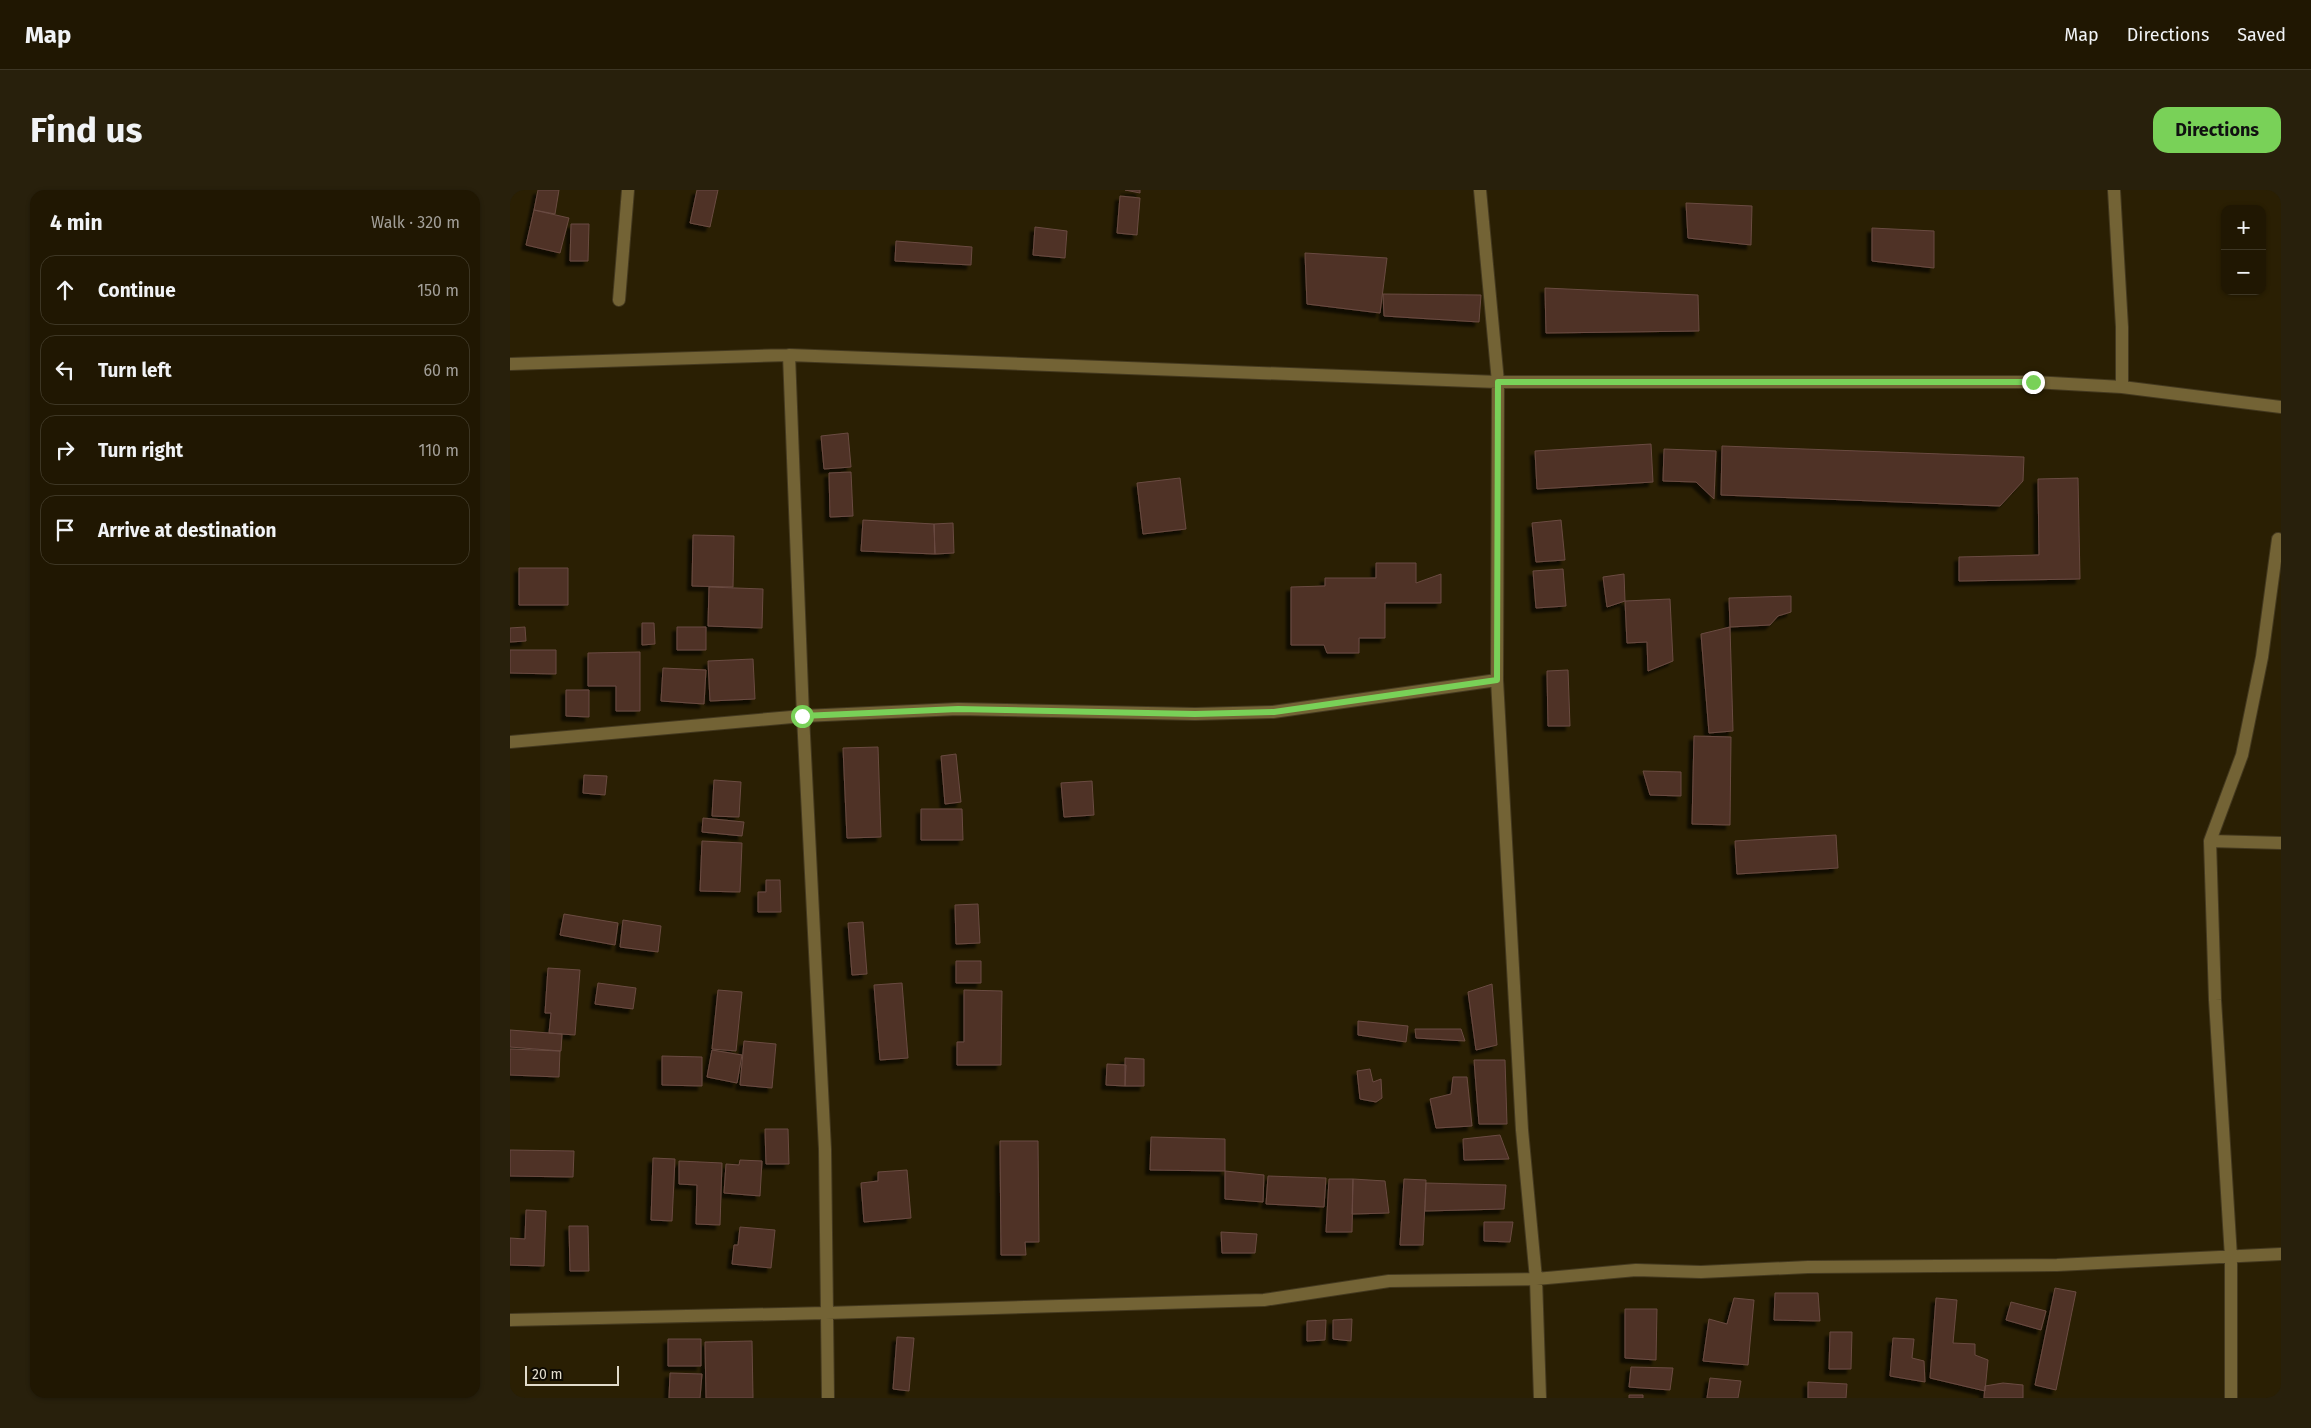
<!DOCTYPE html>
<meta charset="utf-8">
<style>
:root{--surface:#201702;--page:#28200c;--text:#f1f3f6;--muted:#a29f99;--line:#3d3624;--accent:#79d158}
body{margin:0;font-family:"Fira Sans",sans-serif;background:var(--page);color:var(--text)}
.controls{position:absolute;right:15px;top:15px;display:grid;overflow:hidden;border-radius:10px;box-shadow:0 1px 4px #0004}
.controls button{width:45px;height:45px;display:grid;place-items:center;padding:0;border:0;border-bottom:1px solid var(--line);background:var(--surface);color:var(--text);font:25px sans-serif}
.scale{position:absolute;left:15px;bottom:12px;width:94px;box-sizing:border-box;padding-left:5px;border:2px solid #e1dbcb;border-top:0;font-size:14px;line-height:18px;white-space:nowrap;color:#e1dbcb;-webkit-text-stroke:4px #0e0a02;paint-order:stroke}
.stop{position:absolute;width:15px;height:15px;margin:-11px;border:4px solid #79d158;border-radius:50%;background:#fff}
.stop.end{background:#79d158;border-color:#fff;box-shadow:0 1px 5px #0008}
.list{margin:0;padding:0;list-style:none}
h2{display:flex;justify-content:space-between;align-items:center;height:65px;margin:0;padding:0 20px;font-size:21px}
h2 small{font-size:16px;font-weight:400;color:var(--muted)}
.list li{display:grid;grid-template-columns:32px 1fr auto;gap:15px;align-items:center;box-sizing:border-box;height:70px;margin:0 10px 10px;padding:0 10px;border:1px solid var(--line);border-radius:15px}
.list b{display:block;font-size:19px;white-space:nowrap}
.list em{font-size:16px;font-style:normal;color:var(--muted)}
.icon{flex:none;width:28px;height:28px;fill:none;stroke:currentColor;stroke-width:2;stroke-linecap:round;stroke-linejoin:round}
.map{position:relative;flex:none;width:1771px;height:1208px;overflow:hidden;border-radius:15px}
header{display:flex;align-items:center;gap:30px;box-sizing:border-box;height:70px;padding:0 25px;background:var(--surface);border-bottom:1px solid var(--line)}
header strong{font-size:24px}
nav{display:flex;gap:28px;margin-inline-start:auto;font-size:18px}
.intro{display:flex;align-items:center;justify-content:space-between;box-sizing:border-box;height:120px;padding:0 30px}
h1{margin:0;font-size:35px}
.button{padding:12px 22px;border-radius:15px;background:var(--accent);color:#111;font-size:18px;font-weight:700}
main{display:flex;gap:30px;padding:0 30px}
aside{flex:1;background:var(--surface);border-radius:15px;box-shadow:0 1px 4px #0004}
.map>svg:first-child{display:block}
</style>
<header>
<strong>Map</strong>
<nav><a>Map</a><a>Directions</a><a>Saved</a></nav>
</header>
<div class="intro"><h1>Find us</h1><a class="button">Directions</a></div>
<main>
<aside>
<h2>4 min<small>Walk · 320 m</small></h2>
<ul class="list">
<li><svg class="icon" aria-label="ahead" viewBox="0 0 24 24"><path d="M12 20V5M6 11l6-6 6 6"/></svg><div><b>Continue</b></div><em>150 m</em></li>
<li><svg class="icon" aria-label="left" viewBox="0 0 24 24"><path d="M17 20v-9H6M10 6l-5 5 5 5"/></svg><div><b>Turn left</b></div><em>60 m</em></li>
<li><svg class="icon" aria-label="right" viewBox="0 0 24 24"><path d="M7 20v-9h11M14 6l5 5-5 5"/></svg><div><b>Turn right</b></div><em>110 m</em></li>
<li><svg class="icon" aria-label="arrive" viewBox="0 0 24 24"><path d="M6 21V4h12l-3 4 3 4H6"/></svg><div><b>Arrive at destination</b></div></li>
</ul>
</aside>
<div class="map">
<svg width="1771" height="1208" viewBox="0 0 1771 1208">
<defs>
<filter id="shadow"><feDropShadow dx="-4.5" dy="4.5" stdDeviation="1" flood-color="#0009"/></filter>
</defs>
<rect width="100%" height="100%" fill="#2a1f03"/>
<path fill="#4f3128" stroke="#6a4b41" filter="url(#shadow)" d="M28,0H49L45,24L24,20Z
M187,0H208L200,37L180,33Z
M615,0H630V3Z
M610,6L630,8L627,45L607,43Z
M1176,13L1242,16L1241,55L1178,48Z
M24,20L59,28L50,63L16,55Z
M61,34H79L78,71H60Z
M525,37L557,41L555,68L523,65Z
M1362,38L1424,41V78L1362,71Z
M386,51L462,57L461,75L385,71Z
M795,63L877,68L870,123L797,114Z
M1035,98L1188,105L1189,141L1036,143Z
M873,104L971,105L969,132L874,126Z
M338,243L341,277L314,279L311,246Z
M1141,254L1143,292L1027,299L1025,261Z
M1212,256L1514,267L1513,291L1490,316L1211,305Z
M1154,259L1206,261L1204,309L1186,292L1153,291Z
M341,282L343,326L320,327L319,283Z
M670,288L676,339L633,344L627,293Z
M1568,288L1570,389L1449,391V367L1529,365L1528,289Z
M353,330L424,334L425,364L351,361Z
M1051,330L1055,370L1026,372L1022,333Z
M443,333L444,363L425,364L424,334Z
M183,345L224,346L223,397L182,396Z
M866,373H906V393L931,384V413H875V448H849V463H817L814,455H781V397L815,396V388H866Z
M9,378H58V415H9Z
M1053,379L1056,416L1026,418L1023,381Z
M1114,384L1115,411L1097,417L1093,387Z
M199,397L253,399L252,438L198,436Z
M1281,406V422L1268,426L1260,435L1220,437L1219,408Z
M1160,409L1163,471L1138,481L1137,452L1117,453L1115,411Z
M132,433H144L145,454L132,455Z
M15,437L16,451L0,452V438Z
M167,437H196V460H167Z
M1220,437L1223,541L1199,543L1191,444Z
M0,460H46V484L0,483Z
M130,462V521H106V496H78V463Z
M243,469L245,509L200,511L198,471Z
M153,478L196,480L194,514L151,511Z
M1058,480L1060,536H1038L1037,481Z
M56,500H79V527L56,526Z
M1184,546L1221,547L1220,635L1182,634Z
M368,557L371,647L337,648L333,558Z
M446,564L451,612L435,614L431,566Z
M1133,581L1171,582V606L1140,605Z
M74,585L97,586L95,605L73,603Z
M204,590L231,592L229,627L202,626Z
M582,591L584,625L554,627L551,593Z
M411,619H452L453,650H411Z
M193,628L234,632L232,646L192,642Z
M1326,645L1328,678L1227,684L1225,651Z
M192,651L232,653L230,702L190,701Z
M256,690H270L271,722H248V702H256Z
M468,714L470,753L446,754L445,715Z
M54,724L108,733L105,755L50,745Z
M113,730L151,736L148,762L110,757Z
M353,732L357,784L342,785L338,733Z
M446,771H471V793H446Z
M38,778L70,780L65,845L39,843L41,823H35Z
M88,793L126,798L123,819L85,814Z
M392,793L398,868L370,870L364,795Z
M982,794L987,855L966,860L958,802Z
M208,800L232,802L226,861L202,859Z
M454,800L492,801L491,875H447V852H454Z
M848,831L898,836L896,852L848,845Z
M905,839H951L955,851L906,848Z
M0,840L52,844L51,861L0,857Z
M234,851L266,854L262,898L230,895Z
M0,859L50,861L49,887L0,885Z
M202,860L232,865L227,893L197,887Z
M152,866L192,867V896L152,895Z
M615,868L634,869V896H615Z
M964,870H995L997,934H969Z
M597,874L616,875L615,896L596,895Z
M860,879L863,892L871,889L872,908L866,912L850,909L847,881Z
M943,887H957L962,936L926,938L920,909L941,904Z
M255,939H278L279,974H256Z
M990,945L999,969L954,970L953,949Z
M641,947L715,949V981L640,980Z
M490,951H528L529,1052H515L516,1065H491Z
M0,960L64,961L63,987L0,986Z
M143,968L165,969L162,1031L141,1030Z
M230,970L252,971L250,1006L214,1003L216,974L229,975Z
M169,971L212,973L210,1035L186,1034L187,995L169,994Z
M397,980L401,1028L354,1032L351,993L368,991V982Z
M715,981L754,985L753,1012L715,1009Z
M758,986L816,988L814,1017L756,1014Z
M819,989H843L842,1042H816Z
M843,989L875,991L879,1023L842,1024Z
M894,989L916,990L913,1055H890Z
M916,993L996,995L994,1019L915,1021Z
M16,1020L36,1021L34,1076L0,1075V1048L15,1049Z
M974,1032H1003L1000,1052L974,1051Z
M59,1036H78L79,1081H60Z
M230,1037L265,1040L261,1078L222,1074L224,1055H228Z
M711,1042L747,1044L745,1063H712Z
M1545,1098L1566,1102L1546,1200L1525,1195Z
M1265,1103H1308L1310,1131L1264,1130Z
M1224,1108L1244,1110L1238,1175L1193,1171L1199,1129L1217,1134Z
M1426,1108L1447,1110L1443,1153L1465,1154V1165L1478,1170L1475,1201L1420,1188Z
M1501,1112L1536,1121L1531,1140L1496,1130Z
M1115,1119H1147L1146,1170L1115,1168Z
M842,1129L841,1151L823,1149V1130Z
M816,1130L815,1150L797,1151V1131Z
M1320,1142H1342L1341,1179H1319Z
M387,1147L404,1148L399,1201L383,1199Z
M1383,1148L1404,1149L1402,1168L1414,1171L1415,1192L1380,1186Z
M158,1149H191V1176H158Z
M242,1151L243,1208H196L195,1152Z
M1121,1177L1163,1178L1160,1200L1119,1197Z
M160,1183L192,1184L190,1208H159Z
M1200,1188L1231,1191L1228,1208H1197Z
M1298,1192L1337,1194L1336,1208H1298Z
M1493,1193L1513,1195V1208H1474L1475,1196Z
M1119,1205H1133V1208H1119Z"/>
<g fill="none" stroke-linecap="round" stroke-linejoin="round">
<g stroke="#44391f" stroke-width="14">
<path id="minor" d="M970,0L988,192L987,490L1012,940L1026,1089L1030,1208
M1604,0L1612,137V197
M109,110L118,0
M279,165L293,526L315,959L318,1208
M0,174L279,165L988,192H1523L1612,197L1771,217
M0,552L293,526L448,519L685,524L763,522L987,490
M1700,651L1771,653
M0,1130L316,1123L754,1110L879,1091L1026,1089L1126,1080L1191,1082L1298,1077L1547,1075L1771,1064
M1721,1208V1067L1705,810L1700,651L1732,565L1752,467L1768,349"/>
</g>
<use href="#minor" stroke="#736335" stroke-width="12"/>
</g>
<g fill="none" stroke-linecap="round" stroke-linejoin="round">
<path stroke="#79d158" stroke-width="6" d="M292,526L448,519L685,524L764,522L987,490L988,192H1523"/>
</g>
</svg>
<div class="controls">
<button>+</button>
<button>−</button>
</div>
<div class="scale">20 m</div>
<div class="stop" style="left:292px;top:526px"></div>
<div class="stop end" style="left:1523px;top:192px"></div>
</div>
</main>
